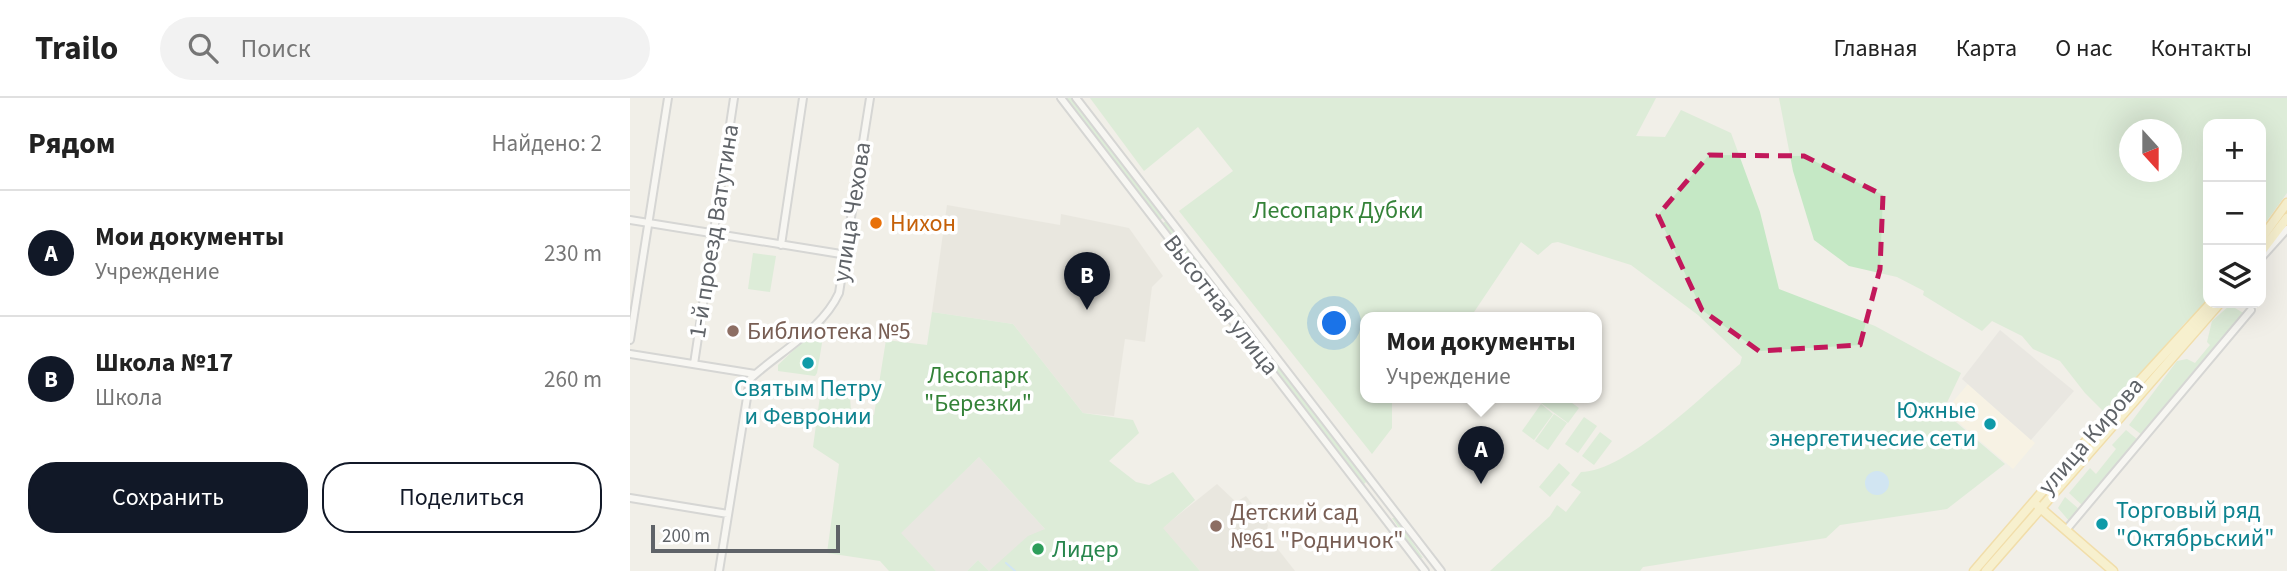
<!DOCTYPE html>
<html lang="ru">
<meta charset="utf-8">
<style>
:root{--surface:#fff;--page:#f2f2f2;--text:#222;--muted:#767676;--line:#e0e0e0;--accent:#111827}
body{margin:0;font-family:"Source Sans 3",sans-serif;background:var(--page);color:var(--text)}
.controls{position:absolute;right:21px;top:21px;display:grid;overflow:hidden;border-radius:14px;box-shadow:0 7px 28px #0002}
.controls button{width:63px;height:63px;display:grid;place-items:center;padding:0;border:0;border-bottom:2px solid var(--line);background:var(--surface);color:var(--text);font:35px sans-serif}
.compass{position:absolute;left:1489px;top:21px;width:63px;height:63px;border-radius:50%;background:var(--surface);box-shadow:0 7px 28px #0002;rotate:159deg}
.scale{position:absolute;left:21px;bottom:18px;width:189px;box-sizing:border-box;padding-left:7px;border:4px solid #5f6368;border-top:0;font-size:19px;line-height:24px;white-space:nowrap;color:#5f6368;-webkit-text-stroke:5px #fff;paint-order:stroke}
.you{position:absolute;left:705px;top:226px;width:24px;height:24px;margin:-18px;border:5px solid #fff;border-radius:50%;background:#1a73e8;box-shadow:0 0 0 10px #1a73e833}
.badge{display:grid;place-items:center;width:46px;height:46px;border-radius:50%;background:var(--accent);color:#fff;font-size:23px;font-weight:700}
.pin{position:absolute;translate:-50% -58px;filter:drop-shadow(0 2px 4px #0008)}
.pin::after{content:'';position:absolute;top:37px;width:24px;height:21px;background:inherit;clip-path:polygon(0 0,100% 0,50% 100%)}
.popup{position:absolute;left:730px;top:214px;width:242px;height:91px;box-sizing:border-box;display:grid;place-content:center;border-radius:14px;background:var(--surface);filter:drop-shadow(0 2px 5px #0005);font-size:23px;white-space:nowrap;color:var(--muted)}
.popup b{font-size:26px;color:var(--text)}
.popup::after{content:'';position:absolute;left:50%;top:100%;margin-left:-14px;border:14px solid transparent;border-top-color:var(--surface)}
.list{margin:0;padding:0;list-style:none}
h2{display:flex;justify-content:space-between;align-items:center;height:91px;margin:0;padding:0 28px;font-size:30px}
h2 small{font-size:23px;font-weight:400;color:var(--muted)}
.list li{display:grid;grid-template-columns:46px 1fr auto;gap:21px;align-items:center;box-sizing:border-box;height:126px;padding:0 28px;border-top:2px solid var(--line)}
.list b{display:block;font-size:26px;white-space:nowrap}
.list p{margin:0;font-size:23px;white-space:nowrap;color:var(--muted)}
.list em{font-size:23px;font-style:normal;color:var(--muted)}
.actions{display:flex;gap:14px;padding:21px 28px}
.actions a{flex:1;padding:16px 0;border:2px solid var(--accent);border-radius:28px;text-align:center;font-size:24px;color:var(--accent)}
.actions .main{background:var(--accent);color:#fff}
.icon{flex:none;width:38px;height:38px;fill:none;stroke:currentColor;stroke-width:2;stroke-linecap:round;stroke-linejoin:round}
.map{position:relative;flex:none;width:1657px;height:473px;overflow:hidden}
header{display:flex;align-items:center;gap:42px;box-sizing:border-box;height:98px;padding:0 35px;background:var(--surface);border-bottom:2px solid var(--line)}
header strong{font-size:33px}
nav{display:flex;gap:38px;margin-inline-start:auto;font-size:24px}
.search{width:490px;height:63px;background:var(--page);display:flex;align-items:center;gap:18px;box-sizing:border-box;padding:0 24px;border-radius:38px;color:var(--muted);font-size:26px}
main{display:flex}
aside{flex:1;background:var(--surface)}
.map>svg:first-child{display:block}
</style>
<header>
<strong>Trailo</strong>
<div class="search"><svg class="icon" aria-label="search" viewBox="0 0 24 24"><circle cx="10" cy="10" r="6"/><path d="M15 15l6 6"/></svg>Поиск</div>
<nav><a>Главная</a><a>Карта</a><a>О нас</a><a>Контакты</a></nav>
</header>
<main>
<aside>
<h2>Рядом<small>Найдено: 2</small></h2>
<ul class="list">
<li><span class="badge">A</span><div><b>Мои документы</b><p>Учреждение</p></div><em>230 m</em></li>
<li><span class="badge">B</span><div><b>Школа №17</b><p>Школа</p></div><em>260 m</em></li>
</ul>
<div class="actions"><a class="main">Сохранить</a><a>Поделиться</a></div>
</aside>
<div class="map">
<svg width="1657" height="473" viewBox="0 0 1657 473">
<rect width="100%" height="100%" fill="#f1efe8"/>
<path fill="#fef7e0" d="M1338,286L1405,345L1383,371L1315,313Z"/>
<path fill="#e0deda" d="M1370,232L1444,293L1401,342L1332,281Z
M349,359L415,431L359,473L348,462L337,473H306L270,435Z"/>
<path fill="#e1ded6" d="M317,107L430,127L431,116L499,130L533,178L522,189L515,244L495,241L484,318L453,315L383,226L302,214Z
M587,386L606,404L616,398L638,427L636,436L665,473H570L532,430Z"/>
<path fill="#c5e8c5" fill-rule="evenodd" d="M436,0H442L534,119L530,122Z
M460,0H1026L1006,38L1035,39L1051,12L1101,35L1130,114L1149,191L1245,228L1331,275L1313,313L1375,366L1317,411L1210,427L1196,440L1013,469L1010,473H860L920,418L927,407L936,414L951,394L941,387L951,374C996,374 1075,295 1110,266L1112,259L1068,217L1001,167L928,144L922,145L908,157L891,144L840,220H736V300H762V330L742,356L549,113L603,73L568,29L514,73Z
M1149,0H1657V95L1631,131V26H1578V203L1554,226L1476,316L1455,295L1430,263L1403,251L1392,238L1362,223L1352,233L1293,197L1294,193L1267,179L1219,168L1184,142L1163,73ZM1500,32H1542V74H1500Z
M536,123L602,208L599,211L533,125Z
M123,155L146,158L140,194L118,191Z
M1600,207L1615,216L1512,337L1499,327L1547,263L1557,261L1565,265L1580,247L1577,244L1582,223Z
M605,212L737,383L734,386L602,215Z
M302,214L383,226L453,315L503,322L509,335L479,363L506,384L519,387L543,374L565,402L533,430L570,473H337L348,462L359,473L398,438L415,431L349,359L271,435L306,473H259L250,463L197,455L209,366L183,349L191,291L220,298L221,314L244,317L256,242L297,247Z
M192,225L199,229L194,233L187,275L185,278L148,273V267Z
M915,300H935L949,310L938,325L911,305Z
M911,306L923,316L904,342L892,333Z
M924,316L937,325L918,352L905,343Z
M954,319L967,328L948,355L935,346Z
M1496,332L1508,342L1453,408L1439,395L1460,370L1466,376L1486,351L1482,347Z
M970,334L982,343L964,367L952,358Z
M929,365L940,375L920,399L909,389Z
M1435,399L1450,412L1440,424L1428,410Z
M762,420H766L793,460L789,459Z"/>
<path fill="#aadaff" d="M1235 385a12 12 0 1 1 24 0a12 12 0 1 1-24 0Z"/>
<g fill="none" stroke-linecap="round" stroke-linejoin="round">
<path stroke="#aadaff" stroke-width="2" d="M376,465L385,473"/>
<g stroke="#b5b8bc" stroke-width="10">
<path id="minor" d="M431,0L795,473
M446,0L811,473
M0,122L217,157
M151,147L173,0
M1631,160L1657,131
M0,242L38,0
M0,256L125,276
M64,266L104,0
M0,400L98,416
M1436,432L1621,212
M89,473L120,281C149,254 192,232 209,195L240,0"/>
</g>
<g stroke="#f2c960" stroke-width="11">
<path id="major" d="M1631,141L1657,105
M1631,154L1657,120
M1408,408L1483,473
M1344,473L1475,321L1581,205
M1356,473L1590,205"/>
</g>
<use href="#minor" stroke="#fff" stroke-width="6"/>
<use href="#major" stroke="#fff2af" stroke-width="8"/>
</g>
<path d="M0 0H1657V473H0ZM1079,57L1174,58L1253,97L1250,171L1230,247L1129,253L1072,212L1028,117Z" fill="#f1efe8" fill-opacity=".55" fill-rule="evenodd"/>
<path fill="none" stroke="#c2185b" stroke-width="5" stroke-dasharray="14 9" stroke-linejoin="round" d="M1079,57L1174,58L1253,97L1250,171L1230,247L1129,253L1072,212L1028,117Z"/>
<circle fill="#e8710a" stroke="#fff" stroke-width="2.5" cx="246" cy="125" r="7"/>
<g fill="#8d6e63" stroke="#fff" stroke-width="2.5">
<circle cx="103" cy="233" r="7"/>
<circle cx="586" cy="428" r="7"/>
</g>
<g fill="#0f9aa8" stroke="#fff" stroke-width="2.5">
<circle cx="178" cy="265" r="7"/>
<circle cx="1360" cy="326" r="7"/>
<circle cx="1472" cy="426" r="7"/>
</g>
<circle fill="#2e9e5b" stroke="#fff" stroke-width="2.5" cx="408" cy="451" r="7"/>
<g text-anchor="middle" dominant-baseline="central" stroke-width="7" stroke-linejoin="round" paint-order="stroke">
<g font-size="24" fill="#348238" stroke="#fff">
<text x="708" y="112">Лесопарк Дубки</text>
<text x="348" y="277">Лесопарк<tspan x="348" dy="28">"Березки"</tspan></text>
</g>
<g font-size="24" fill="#5f6368" stroke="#fff">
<text transform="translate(222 114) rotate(-81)">улица Чехова</text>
<text transform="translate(84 133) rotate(-81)">1-й проезд Ватутина</text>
<text transform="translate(591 207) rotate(52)">Высотная улица</text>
<text transform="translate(1461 338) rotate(-49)">улица Кирова</text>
</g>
<g font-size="24" fill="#c56008" stroke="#fff" text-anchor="start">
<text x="260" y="125">Нихон</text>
</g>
<g font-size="24" fill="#785e54" stroke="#fff" text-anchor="start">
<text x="117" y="233">Библиотека №5</text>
<text x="600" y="414">Детский сад<tspan x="600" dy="28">№61 "Родничок"</tspan></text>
</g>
<g font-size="24" fill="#0d838f" stroke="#fff">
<text x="178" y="290">Святым Петру<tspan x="178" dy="28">и Февронии</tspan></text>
<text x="1346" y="312" text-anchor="end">Южные<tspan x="1346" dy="28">энергетичесие сети</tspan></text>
<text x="1486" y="412" text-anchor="start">Торговый ряд<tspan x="1486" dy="28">"Октябрьский"</tspan></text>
</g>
<g font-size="24" fill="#27864d" stroke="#fff" text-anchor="start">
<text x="422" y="451">Лидер</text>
</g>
</g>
</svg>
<div class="controls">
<button>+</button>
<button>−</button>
<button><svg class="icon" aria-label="layers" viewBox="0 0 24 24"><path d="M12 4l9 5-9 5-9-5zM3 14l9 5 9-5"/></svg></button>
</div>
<svg class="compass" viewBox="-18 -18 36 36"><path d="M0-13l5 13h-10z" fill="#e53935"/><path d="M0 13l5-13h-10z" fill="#767676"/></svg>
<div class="scale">200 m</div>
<div class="you"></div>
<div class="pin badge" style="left:851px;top:386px">A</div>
<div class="popup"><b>Мои документы</b>Учреждение</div>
<div class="pin badge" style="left:457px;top:212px">B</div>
</div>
</main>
